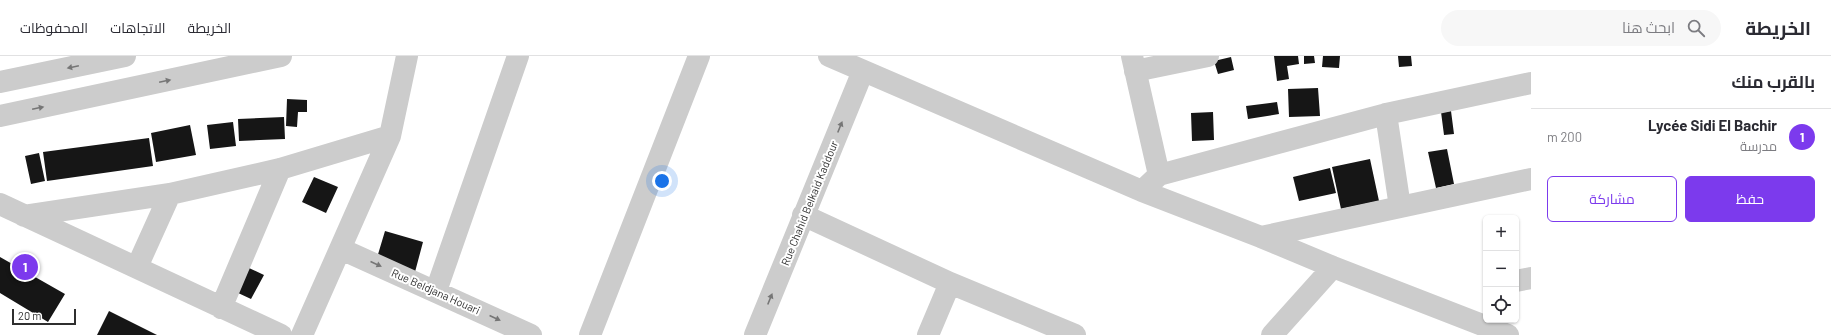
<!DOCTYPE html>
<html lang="ar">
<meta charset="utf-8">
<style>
:root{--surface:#fff;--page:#f7f7f7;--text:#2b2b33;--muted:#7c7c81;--line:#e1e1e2;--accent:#7c3aed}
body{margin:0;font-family:Barlow,Cairo,sans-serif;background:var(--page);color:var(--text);direction:rtl}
.controls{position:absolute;right:12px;bottom:12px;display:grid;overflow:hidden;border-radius:6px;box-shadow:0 1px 3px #0004}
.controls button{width:36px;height:36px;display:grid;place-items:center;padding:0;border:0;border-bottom:1px solid var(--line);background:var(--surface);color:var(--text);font:20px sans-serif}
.scale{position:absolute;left:12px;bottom:10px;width:64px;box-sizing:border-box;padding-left:4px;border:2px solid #2f2f2f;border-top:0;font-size:11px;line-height:14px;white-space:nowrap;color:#2f2f2f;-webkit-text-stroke:3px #fff;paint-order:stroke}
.you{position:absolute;left:662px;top:125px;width:14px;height:14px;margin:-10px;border:3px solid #fff;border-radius:50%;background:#1a73e8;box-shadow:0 0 0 6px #1a73e833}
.badge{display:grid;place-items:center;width:26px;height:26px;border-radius:50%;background:var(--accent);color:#fff;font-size:13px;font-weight:700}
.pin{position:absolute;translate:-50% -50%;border:2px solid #fff;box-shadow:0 1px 4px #0006}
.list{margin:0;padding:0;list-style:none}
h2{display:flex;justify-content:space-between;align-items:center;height:52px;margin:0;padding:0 16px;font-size:17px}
h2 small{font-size:13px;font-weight:400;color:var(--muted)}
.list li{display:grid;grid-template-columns:26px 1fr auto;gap:12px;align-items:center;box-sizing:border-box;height:56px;padding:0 16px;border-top:1px solid var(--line)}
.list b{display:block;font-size:15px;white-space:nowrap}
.list p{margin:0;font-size:13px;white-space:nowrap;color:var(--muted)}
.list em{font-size:13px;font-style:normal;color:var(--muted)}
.actions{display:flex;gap:8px;padding:12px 16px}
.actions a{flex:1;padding:9px 0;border:1px solid var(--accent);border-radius:6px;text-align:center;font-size:14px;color:var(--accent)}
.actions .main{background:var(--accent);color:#fff}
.icon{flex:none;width:22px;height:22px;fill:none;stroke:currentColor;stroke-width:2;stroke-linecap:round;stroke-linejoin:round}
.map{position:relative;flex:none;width:1531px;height:279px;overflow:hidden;direction:ltr}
header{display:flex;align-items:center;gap:24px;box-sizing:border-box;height:56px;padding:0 20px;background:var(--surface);border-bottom:1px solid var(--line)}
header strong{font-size:19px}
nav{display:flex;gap:22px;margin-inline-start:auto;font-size:14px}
.search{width:280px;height:36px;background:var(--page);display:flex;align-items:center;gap:10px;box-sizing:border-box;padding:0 14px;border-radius:22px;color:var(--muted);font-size:15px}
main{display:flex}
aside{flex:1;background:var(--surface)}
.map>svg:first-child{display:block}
</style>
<header>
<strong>الخريطة</strong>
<div class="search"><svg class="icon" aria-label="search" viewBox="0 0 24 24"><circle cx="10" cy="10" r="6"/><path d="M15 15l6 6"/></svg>ابحث هنا</div>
<nav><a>الخريطة</a><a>الاتجاهات</a><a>المحفوظات</a></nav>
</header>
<main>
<aside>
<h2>بالقرب منك<small></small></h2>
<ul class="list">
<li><span class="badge">1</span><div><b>Lycée Sidi El Bachir</b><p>مدرسة</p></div><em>200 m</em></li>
</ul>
<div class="actions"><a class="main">حفظ</a><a>مشاركة</a></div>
</aside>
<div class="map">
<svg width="1531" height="279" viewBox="0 0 1531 279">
<rect width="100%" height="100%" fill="#fff"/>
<path fill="#161616" d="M1274,0H1298L1299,8L1287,10L1289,23L1277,25Z
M1304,0H1314L1315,7L1304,8Z
M1323,0H1340L1339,12L1322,11Z
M1398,0H1411L1412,10L1399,11Z
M1231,1L1234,14L1218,18L1214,5Z
M1318,32L1320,60L1289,61L1288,33Z
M287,43L307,44V56H298L297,71L286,70Z
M1277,46L1279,58L1248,63L1246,50Z
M1451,55L1454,78L1444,79L1441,56Z
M1213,56L1214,84L1192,85L1191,57Z
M284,61L285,83L239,85L238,63Z
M233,66L236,90L210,93L207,69Z
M190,69L196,99L156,106L151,77Z
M149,82L153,110L47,125L43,96Z
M1447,93L1454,128L1436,132L1428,96Z
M39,97L45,125L31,128L25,100Z
M1370,103L1379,145L1341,153L1332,111Z
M1330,112L1336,137L1299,145L1293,121Z
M314,121L338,131L326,157L302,146Z
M385,175L423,186L415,216L376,205Z
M0,201L65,238L48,266L0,237Z
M249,212L264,219L251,243L236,236Z
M109,255L157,279H97Z"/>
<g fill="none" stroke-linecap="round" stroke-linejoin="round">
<path stroke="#ccc" stroke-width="22" d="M829,0L1142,135L1261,181L1333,211L1508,279
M1132,0L1159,119
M1135,15L1208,0
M0,26L125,0
M1386,58L1400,151
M0,60L281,0
M1142,135L1159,119L1386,58L1531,27
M0,148L281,279
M803,159L950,227L1075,279
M24,160L170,138L280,113L390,80
M1261,181L1531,123
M341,193L531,279
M137,211L170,138
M1516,225L1531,222
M436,235L518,0
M221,252L280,113
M302,279L390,80L407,0
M590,279L699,0
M755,279L863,15
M928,279L950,227
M1272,279L1333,211"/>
</g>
<defs><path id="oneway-solid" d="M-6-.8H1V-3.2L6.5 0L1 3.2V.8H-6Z"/></defs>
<g fill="#767676">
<use href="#oneway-solid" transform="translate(73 11) rotate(168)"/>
<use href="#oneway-solid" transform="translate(165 25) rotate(-12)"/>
<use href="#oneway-solid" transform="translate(38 52) rotate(-12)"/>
<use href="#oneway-solid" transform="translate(840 71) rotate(-68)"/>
<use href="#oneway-solid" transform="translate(376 208) rotate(24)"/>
<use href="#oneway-solid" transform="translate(770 243) rotate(-68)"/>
<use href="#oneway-solid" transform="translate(495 262) rotate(25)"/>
</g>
<g text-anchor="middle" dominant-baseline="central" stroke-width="4" stroke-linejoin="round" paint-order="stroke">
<g font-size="11" fill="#2f2f2f" stroke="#fff">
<text transform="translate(809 147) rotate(-68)">Rue Chahid Belkaid Kaddour</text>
<text transform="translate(436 235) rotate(24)">Rue Beldjana Houari</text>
</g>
</g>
</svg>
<div class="controls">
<button>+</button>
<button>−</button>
<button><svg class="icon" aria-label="locate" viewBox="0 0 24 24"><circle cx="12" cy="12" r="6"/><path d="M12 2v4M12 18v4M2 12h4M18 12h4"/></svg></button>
</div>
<div class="scale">20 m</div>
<div class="you"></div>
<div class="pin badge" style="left:25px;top:211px">1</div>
</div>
</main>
